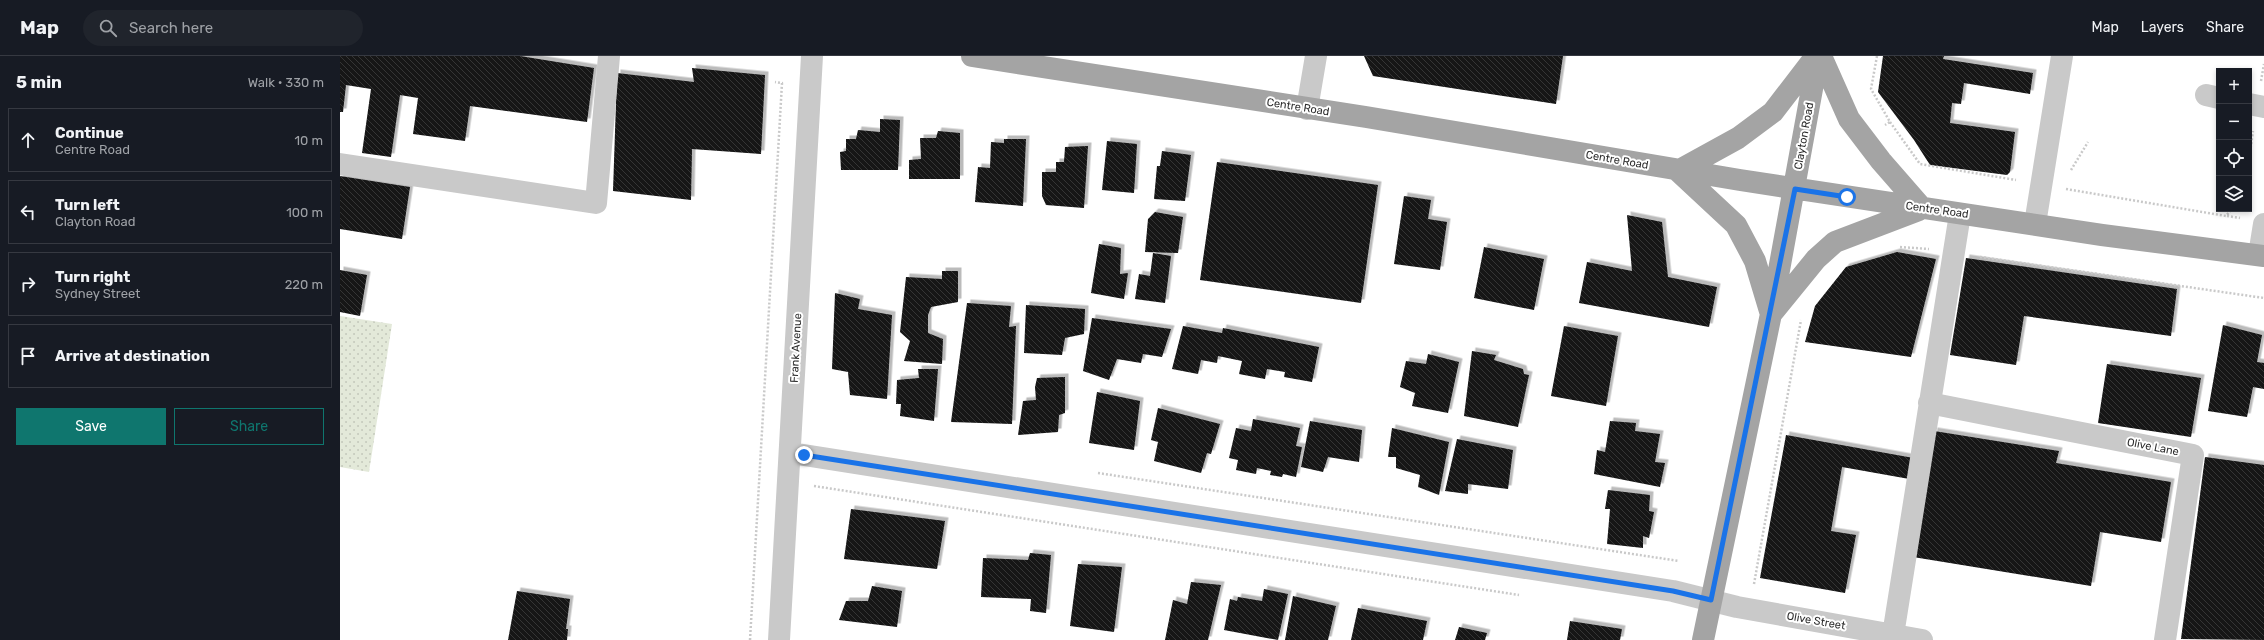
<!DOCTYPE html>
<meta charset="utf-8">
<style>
:root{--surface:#171b24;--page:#20242c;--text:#f1f3f6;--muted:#9ea1a6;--line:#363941;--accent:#0f766e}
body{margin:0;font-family:Rubik,sans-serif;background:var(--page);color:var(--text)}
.controls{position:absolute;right:12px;top:12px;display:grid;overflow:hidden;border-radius:0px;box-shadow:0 2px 6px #0003}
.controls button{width:36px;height:36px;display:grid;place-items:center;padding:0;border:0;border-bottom:1px solid var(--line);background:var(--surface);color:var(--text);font:20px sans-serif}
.stop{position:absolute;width:12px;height:12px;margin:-9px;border:3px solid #1a73e8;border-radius:50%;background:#fff}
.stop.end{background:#1a73e8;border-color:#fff;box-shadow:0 1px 4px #0008}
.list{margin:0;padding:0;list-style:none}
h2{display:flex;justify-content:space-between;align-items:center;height:52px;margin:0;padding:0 16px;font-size:17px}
h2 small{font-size:13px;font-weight:400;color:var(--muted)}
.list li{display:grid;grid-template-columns:26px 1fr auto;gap:12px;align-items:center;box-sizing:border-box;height:64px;margin:0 8px 8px;padding:0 8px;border:1px solid var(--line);border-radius:0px}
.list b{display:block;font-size:15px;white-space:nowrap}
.list p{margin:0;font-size:13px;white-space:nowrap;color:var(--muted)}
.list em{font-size:13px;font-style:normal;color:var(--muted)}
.actions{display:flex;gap:8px;padding:12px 16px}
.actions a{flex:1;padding:9px 0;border:1px solid var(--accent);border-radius:0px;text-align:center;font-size:14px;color:var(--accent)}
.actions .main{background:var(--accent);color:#fff}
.icon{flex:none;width:22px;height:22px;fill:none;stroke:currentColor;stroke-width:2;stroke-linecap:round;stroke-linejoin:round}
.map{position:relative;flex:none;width:1924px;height:584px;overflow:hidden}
header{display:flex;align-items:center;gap:24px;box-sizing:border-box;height:56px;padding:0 20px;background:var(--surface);border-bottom:1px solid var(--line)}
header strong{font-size:19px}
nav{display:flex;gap:22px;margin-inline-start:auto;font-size:14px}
.search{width:280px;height:36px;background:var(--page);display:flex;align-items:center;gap:10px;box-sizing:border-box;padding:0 14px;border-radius:22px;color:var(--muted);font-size:15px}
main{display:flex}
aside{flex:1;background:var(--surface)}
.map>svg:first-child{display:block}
</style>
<header>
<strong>Map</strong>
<div class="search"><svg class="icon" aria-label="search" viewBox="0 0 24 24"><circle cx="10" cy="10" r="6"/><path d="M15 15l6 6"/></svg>Search here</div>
<nav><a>Map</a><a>Layers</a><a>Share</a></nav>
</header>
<main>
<aside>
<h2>5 min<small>Walk · 330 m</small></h2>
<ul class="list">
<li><svg class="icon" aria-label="ahead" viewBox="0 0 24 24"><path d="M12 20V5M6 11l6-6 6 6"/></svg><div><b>Continue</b><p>Centre Road</p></div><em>10 m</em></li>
<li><svg class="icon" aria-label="left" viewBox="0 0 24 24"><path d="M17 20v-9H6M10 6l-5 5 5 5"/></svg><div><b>Turn left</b><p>Clayton Road</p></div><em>100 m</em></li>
<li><svg class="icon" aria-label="right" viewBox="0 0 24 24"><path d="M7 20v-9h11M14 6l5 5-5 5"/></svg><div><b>Turn right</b><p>Sydney Street</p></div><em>220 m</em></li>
<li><svg class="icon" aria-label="arrive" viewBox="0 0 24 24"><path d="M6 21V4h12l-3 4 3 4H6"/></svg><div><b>Arrive at destination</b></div></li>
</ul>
<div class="actions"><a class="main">Save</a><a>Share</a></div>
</aside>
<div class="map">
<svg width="1924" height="584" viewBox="0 0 1924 584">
<defs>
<pattern id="grass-dots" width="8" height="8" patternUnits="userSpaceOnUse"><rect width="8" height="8" fill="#e3e9d9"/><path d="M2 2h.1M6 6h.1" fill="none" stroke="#c3c8ba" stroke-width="1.8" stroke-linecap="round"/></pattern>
<pattern id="building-back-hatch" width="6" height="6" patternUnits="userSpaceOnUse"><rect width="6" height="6" fill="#131313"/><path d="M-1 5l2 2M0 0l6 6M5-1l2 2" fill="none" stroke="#363636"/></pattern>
<filter id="shadow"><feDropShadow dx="3.5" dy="-3.5" stdDeviation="0" flood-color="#0004"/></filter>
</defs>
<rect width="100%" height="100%" fill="#fff"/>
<path fill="url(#grass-dots)" d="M0,260L52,268L29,416L0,411Z"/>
<path fill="url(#building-back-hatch)" filter="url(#shadow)" d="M0,0H180L254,12L247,66L130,50L125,85L73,78L78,42L60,39L51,101L22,97L31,33L6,29L3,56H0Z
M1024,0H1223L1216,48L1033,20Z
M1543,0H1604L1603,3L1693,17L1690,38L1624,27L1621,48L1612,47L1610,67L1675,76L1670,116L1667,119L1590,109L1574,84L1538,36Z
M352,12L425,19L421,98L352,93L351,144L273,135L277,17L354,26Z
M540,63L560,64L558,114H501L500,96L506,95V83H516L518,74L540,76Z
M598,75L620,77V123H569V104L581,103L580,82H596Z
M664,83H686L683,150L635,146L638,111L650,112L651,86L664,87Z
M767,85L797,88L794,137L762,134Z
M748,90L744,152L706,149L702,140V116H716V106H724L725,91Z
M822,95L851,99L845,145L814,143L817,110H820Z
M877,106L1038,129L1021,247L860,224Z
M0,120L70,131L62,183L0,173Z
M1064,140L1091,144L1088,163L1107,166L1100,214L1054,208Z
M815,156L843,161L838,197L805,196L808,163Z
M1287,159L1322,166L1328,221L1377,231L1369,271L1239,247L1247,206L1292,215Z
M759,188L781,192L780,218L788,217L784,243L751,237Z
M1144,191L1204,203L1194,254L1134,242Z
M1557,196L1596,203L1571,301L1465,286L1475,250L1506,211Z
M813,197L831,200L825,247L795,243L799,218L810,220Z
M1626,202L1837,233L1831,280L1684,260L1676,309L1610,299Z
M0,214L27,219L20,260L0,256Z
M602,215H618V246L591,251L588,259V277L603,283L602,308L564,305L570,285L560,276L566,221L602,223Z
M495,237L520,243L518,253L552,259L547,343L510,339L508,316L492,313Z
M627,247L671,250L669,271L676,270L672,368L611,366Z
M686,249L745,253L744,278L725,282L722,299L684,297Z
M752,262L831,273L822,301L803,298L801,307L777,303L769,324L743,315Z
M1883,269L1922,279L1917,306L1924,307V333L1913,331L1907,361L1868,355Z
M843,270L882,277L883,272L979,291L972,326L944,321L945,316L927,313L925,323L899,318L902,305L878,300L877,307L861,304L858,318L832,313Z
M1224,270L1278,280L1266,350L1211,340Z
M1132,295L1156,299L1154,304L1183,313L1184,318L1189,319L1178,371L1124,360Z
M1088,298L1119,306L1108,357L1072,350L1075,337L1060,331L1066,305L1086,308Z
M1767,308L1861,322L1851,381L1758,367Z
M578,313H598L594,365L560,360L561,348H556L557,324L579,322Z
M725,321V357L719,359L718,376L678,379L683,345L696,344L695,331L697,322Z
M757,336L800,345L794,394L749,387Z
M818,352L880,368L871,398L867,397L861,417L814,405L818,386L811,384Z
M913,363L960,372L956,390L962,391L956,421L943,418L942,421L930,419L931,415L917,412L916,418L896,414L898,404L889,402L896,372L911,375Z
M970,365L1022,374L1019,406L988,401L983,416L961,411Z
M1270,365L1296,367L1295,375L1320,378L1315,406L1325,407L1320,431L1254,418L1257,394L1265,396Z
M1052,372L1109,386L1099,439L1078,431L1080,419L1056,412V401H1048Z
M1594,375L1719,395L1716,407L1831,426L1821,486L1760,476L1751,530L1573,501Z
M1446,379L1579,403L1575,424L1502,411L1491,475L1516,479L1505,537L1420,522Z
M1117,383L1173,394L1168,433L1128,428V438L1105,435Z
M1865,401L1924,409V584L1841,583Z
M1268,434L1310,439L1309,455L1314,456L1309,482L1303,480V492L1267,488L1270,453H1265Z
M511,453L605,465L597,513L504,503Z
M690,497L711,499L706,557L690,555L691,543L641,541L643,502L688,504Z
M738,508L782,511L774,576L730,570Z
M851,526L881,529L868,584H825L833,544L847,548Z
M532,530L562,535L557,571L499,564L506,545H528Z
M924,533L948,538L938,584L884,574L890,543L897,545L898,541L922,545Z
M177,535L230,543L226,573H228L227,584H168Z
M953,540L996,550L988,584H945Z
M1018,552L1087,565L1083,584H1011Z
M1230,565L1282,573L1280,584H1227Z
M1119,571L1147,577L1145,584H1115Z"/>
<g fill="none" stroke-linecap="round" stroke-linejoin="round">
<path stroke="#c9c9c9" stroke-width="2.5" stroke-dasharray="2 2" stroke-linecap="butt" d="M1537,0L1531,33L1550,66L1545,69
M1921,25L1924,8
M1550,66L1580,108L1676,124
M1909,104L1913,75
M1731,114L1748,86
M1726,133L1886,160L1892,153
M1887,160L1900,162
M1560,191L1589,193
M1640,201L1924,242
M758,417L1339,505
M474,430L1179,539
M1414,528L1461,264
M410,584L442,27L435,26"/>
<path stroke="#c9c9c9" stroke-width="22" d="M1866,39L1879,42
M1909,48L1924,51
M967,53L976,0
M0,108L256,147L269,0
M1695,168L1722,0
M1919,199L1924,168
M1589,347L1853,399L1825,584
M451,397L1333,535L1397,551L1582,584
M1553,579L1620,158
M439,584L472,0"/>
<path stroke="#a4a4a4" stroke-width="22" d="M632,0L1026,61L1400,124L1762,179L1924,200
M1481,0L1509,63L1541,105L1582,152
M1338,115L1398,82L1433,56L1476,0
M1338,115L1396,169L1415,205L1430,255
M1432,257L1476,203L1495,186L1579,154
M1363,584L1431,258L1478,0"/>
</g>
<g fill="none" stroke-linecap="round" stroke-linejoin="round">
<path stroke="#1a73e8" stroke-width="5" d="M464,399L1333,535L1371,544L1455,133L1507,141"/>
</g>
<g text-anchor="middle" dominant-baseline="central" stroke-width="4" stroke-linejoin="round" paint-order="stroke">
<g font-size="11" fill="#2c2c2c" stroke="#fff">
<text transform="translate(958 51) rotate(9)">Centre Road</text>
<text transform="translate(1464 80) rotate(-80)">Clayton Road</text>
<text transform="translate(1277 104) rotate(10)">Centre Road</text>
<text transform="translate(1597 154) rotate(8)">Centre Road</text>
<text transform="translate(456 292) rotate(-87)">Frank Avenue</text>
<text transform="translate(1813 391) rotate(11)">Olive Lane</text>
<text transform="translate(1476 565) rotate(10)">Olive Street</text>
</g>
</g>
</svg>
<div class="controls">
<button>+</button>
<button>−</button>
<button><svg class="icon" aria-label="locate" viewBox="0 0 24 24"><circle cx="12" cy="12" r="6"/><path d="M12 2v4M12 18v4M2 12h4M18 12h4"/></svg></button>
<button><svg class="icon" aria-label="layers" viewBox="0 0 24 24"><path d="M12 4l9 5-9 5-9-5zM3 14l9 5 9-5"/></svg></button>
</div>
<div class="stop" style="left:1507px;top:141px"></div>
<div class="stop end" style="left:464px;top:399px"></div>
</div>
</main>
